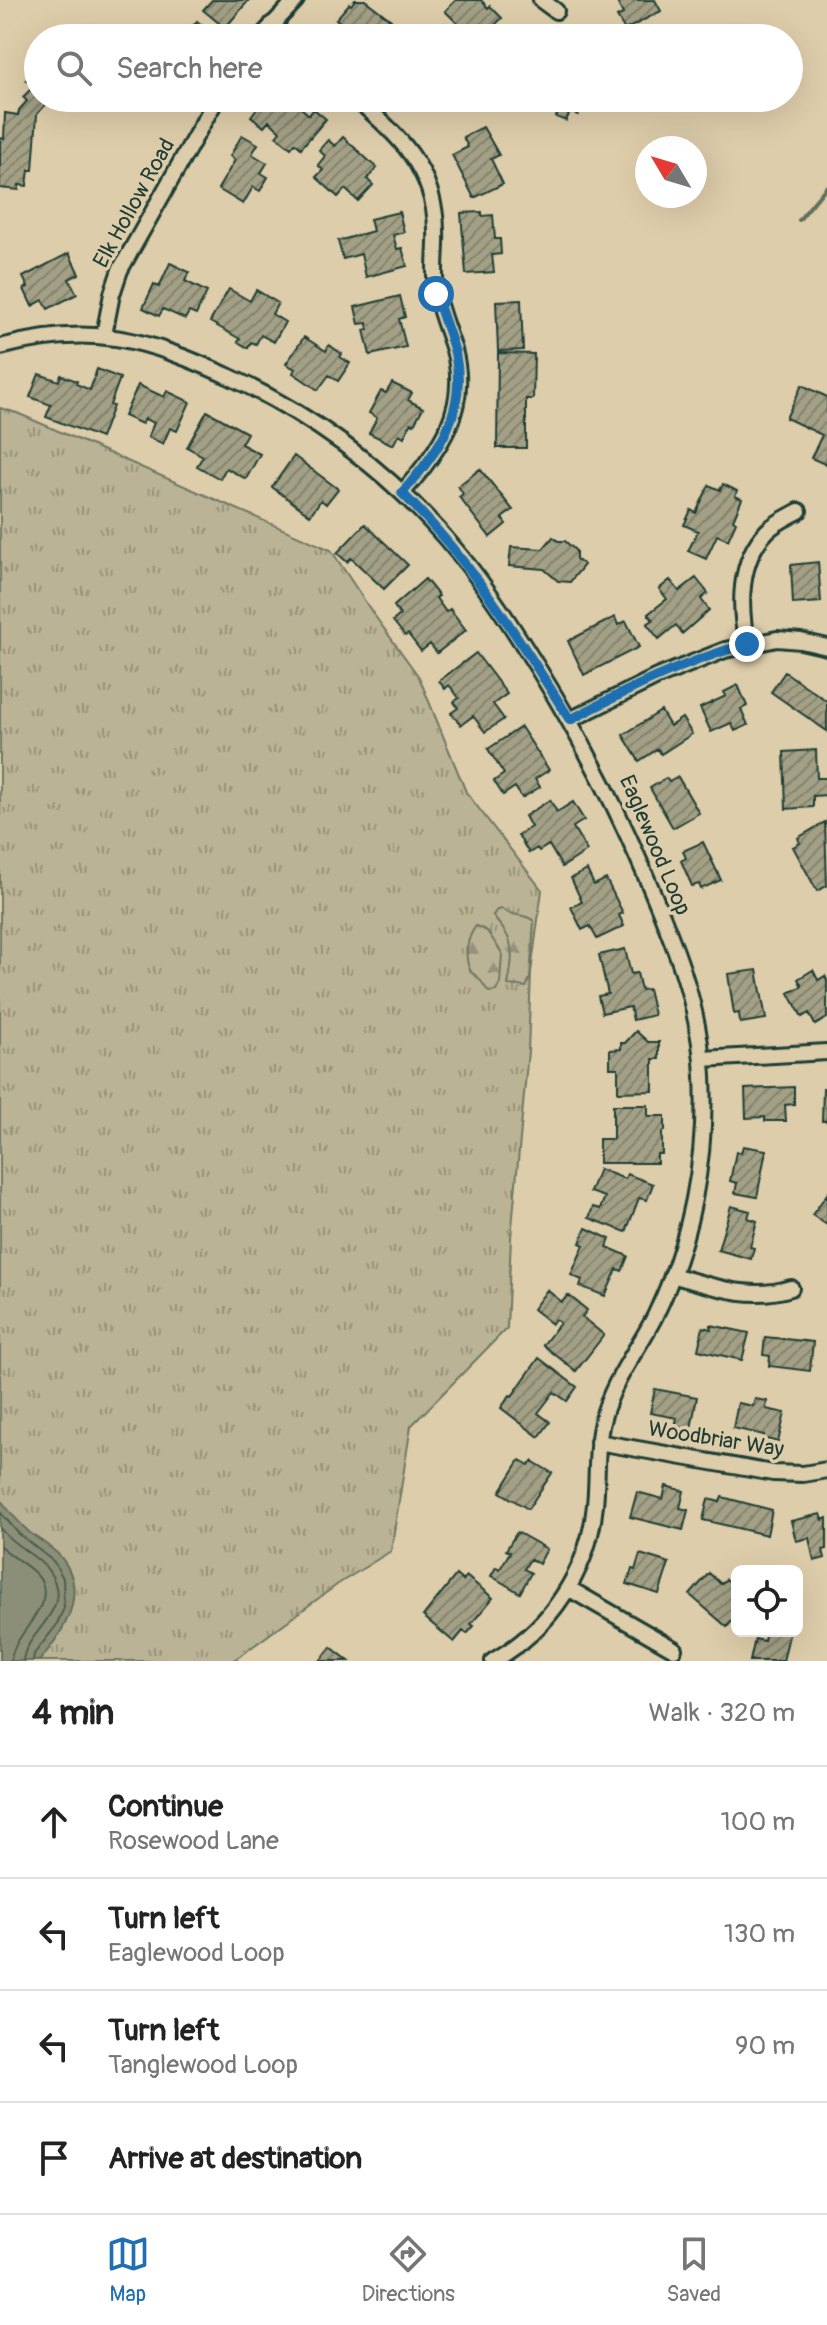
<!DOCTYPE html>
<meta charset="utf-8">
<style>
:root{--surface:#fff;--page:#f2f2f2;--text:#222;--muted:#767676;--line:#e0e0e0;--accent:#1f6fb2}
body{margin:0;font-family:Pangolin,sans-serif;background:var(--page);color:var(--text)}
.controls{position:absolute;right:24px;bottom:24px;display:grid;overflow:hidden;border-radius:12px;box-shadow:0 8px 32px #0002}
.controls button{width:72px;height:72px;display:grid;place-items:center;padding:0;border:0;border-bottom:2px solid var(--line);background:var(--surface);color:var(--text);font:40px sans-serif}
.compass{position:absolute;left:635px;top:136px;width:72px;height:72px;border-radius:50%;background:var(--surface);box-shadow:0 8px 32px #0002;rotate:308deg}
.stop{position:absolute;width:24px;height:24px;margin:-18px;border:6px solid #1f6fb2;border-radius:50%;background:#fff}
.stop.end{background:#1f6fb2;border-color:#fff;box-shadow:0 2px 8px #0008}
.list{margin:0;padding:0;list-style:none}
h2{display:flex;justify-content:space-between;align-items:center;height:104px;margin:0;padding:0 32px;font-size:34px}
h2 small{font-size:26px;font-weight:400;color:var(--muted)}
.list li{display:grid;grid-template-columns:52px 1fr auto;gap:24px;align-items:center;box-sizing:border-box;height:112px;padding:0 32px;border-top:2px solid var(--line)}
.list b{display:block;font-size:30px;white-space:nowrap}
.list p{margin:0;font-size:26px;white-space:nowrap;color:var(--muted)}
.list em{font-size:26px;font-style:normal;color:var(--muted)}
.icon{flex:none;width:44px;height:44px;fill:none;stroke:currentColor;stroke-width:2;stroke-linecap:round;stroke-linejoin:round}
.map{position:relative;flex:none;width:827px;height:1661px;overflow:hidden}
.search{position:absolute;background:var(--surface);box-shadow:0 8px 32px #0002;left:24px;right:24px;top:24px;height:88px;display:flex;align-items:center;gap:20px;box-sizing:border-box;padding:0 28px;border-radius:44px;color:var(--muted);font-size:30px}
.sheet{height:552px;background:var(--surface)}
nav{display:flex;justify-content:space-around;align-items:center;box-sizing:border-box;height:112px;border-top:2px solid var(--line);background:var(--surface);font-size:22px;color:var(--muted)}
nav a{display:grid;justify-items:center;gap:4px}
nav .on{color:var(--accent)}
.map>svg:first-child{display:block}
</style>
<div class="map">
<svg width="827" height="1661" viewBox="0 0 827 1661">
<defs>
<pattern id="grass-tufts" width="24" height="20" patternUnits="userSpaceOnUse" patternTransform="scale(2)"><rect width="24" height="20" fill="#bbb395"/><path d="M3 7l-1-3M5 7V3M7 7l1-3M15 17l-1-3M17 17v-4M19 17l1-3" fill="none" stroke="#97937a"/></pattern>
<pattern id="forest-firs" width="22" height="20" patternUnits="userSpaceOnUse" patternTransform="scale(2)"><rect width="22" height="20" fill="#bbb395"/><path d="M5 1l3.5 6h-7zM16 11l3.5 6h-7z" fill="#97937a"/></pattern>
<pattern id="building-hatch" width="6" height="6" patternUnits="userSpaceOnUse" patternTransform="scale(2)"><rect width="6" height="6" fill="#a3a085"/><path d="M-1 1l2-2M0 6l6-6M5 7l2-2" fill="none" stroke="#84846e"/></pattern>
</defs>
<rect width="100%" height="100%" fill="#decdaa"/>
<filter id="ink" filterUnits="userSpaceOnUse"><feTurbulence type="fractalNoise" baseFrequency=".0125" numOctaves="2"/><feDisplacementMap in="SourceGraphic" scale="16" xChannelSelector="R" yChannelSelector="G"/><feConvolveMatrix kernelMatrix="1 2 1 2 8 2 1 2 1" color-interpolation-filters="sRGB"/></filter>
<g filter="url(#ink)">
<path fill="url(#grass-tufts)" stroke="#6d7864" stroke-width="2" d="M0,408L17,413L331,550L372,612L419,677L466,792L542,890L531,972L528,1051L511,1238L507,1328L411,1426L391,1551L338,1584L233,1661H0Z"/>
<path fill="url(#forest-firs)" stroke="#6d7864" stroke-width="2" d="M502,909C512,918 523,912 534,921L530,978L526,987L508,985C511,969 516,947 505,932C501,925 496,922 493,915L497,910Z
M476,926L487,931L502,953L500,983L496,991L489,992C486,989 484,985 481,981C479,977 474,975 471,972C463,958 467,937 476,926Z"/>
<path fill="#8c8f78" stroke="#606e5d" stroke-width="2" d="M0,1499C9,1511 18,1522 29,1532C39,1540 50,1546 59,1555C91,1591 64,1632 39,1661H0Z"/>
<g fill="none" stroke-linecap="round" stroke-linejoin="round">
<path stroke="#4b5e4f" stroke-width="2" d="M0,1512L19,1534L54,1562L63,1578L64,1608L56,1626L34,1654L33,1661
M0,1528C13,1546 36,1554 48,1570C77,1610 25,1631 23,1661
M0,1546C11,1556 26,1564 36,1574C63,1603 12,1632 11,1661"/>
<path stroke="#606e5d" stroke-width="4" d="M799,220L827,186"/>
</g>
<path fill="url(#building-hatch)" stroke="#1f3d34" stroke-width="2" d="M212,0H249L225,28L203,10Z
M355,0H365L391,20L381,33L388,38H360L336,19L349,4L351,5Z
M456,0H481L488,8L490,6L502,18L491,29L495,34L491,38H456L464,30L445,11Z
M616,0H655L661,11L625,30L617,17L623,14Z
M197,21L217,38H183Z
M35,69L38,72V98H52L37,114L33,170H29L27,186L19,185V190L0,188V138L4,139L5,113L18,115L19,110L27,101L23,97L33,87L26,80Z
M265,98H299L304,102L299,106L309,115L314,109L326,119L301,148L295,143L291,148L276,136L280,131L269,121L264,127L251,116Z
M406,98H427L419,108Z
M512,98H542L539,105L531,101L522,107Z
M548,98H595L593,102L586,99L578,115L570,112L566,121L556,117L559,110L554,108Z
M483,127L499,155L491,159L503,184L474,198L452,155L468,147L463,137Z
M242,135L258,144L252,154L267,163L261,173L268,177L260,191L253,187L243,204L218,189L235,160L230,156Z
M343,137L377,168L367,179L373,185L358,201L345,189L338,197L316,177L323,170L318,165L325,156L319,150L328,140L335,146Z
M399,212L404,232L393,235L397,249L402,248L407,266L366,277L361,254L343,259L338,241L373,231L370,219Z
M482,212V216L493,215L495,239H500L501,254L492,255L494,272L466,274L461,213Z
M69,253L79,274L69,279L77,294L48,309L43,300L32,306L24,289L28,287L23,277Z
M170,263L189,272L185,281L207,292L196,315L189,312L185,319L163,309L159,316L143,308L154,284L159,287Z
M229,289L250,301L256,290L278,303L272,314L285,322L274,342L261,335L256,344L251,342L248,348L238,342L240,339L210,322Z
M400,296L405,317L399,319L406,347L370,355L364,330L368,329L367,323L359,324L355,307Z
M521,300L523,350L498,351L496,301Z
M304,337L326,351L329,345L342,354L340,357L350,363L338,381L329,375L318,390L293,373L295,369L286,364Z
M498,353L534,354L533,399H526V448H497Z
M97,369L120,378L110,405L113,406L101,438L46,417L51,405L30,397L39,374L59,381L61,375L77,381L76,384L90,390Z
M392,383L412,393L408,400L423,408L414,424L411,423L404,437L399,434L393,445L369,433L377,418L369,413L381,391L386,393Z
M138,385L164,397L167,391L190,402L177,431L170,428L163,444L148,437L154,423L145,419L142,424L124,416Z
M802,385L827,397V465L811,458L822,435L786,418Z
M207,411L247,433L241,444L260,454L246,479L226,468L220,479L197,466L203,456L187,447Z
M294,456L338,489L326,504L321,500L310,515L272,487Z
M480,469L513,510L502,518L506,524L490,537L459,497L463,494L458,486Z
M723,484L737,491L735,496L742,499L733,520L736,522L728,540L717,535L706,559L688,551L698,531L684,525L691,510L696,513L709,485L720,490Z
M365,524L408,565L384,589L351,558L347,562L337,553Z
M553,537L558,541H565L576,551V559L584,565L570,582L558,581L544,569L509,566L511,547L543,549Z
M818,562L821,602L793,604L791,565Z
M696,578L708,593L701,599L709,610L682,634L676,625L659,639L647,624L653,620L648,614L667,599L659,589L670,580L679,591Z
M425,579L439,596L436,598L446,612L450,609L466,630L437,653L430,644L421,651L408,634L405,636L393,621L400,615L394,606Z
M615,617L618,625L626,621L639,647L584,675L568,641Z
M476,653L507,694L493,704L504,719L485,732L473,716L461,725L451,713L458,708L454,702L459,698L449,685L445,689L439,681Z
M785,672L827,701V731L771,692Z
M738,685L747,706L741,709L748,725L735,731L731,723L711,732L700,708L726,696L724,692Z
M661,711L670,726L682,718L692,734L661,754L658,749L639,761L623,735Z
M521,727L549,770L535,779L540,787L522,798L515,787L503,795L494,781L504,774L488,749Z
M816,750L817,778H827V795L813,796V807L786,809L784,752Z
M678,777L699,813L673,828L650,788L666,778L669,782Z
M550,800L557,812L573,802L584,820L573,827L587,851L562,867L549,845L539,851L537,848L529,853L518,835L531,827L525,816Z
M825,822L827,886L817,891L793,847L800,843L798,838Z
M703,842L721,880L701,889L699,884L692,886L681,861L686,858L683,851Z
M587,870L594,885L606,879L623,913L619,915L624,926L597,939L590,926L582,930L571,907L582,902L571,878Z
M625,949L631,974L637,973L641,990L648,989L654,1015L633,1020L630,1007L602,1013L598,996L608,994L599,955Z
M757,970L766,1019L740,1023L739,1013L734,1014L728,974Z
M813,970L818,980L825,976L827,980V1018L815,1025L809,1013L802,1017L789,993L802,986L798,979Z
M636,1031L648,1042H659V1059H653V1091L618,1092V1068H610V1050L621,1049V1043H625Z
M794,1087V1104L785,1105L786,1121H765V1117L746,1118L745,1089Z
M823,1088H827V1121H822Z
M613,1105H648V1116H665V1131L662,1132V1154H657V1163H599V1139H613Z
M743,1146L766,1150L757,1197L735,1193L737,1183L730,1181L736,1152L741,1153Z
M599,1169L625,1179L627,1174L653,1184L647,1200L639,1198L626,1232L589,1218L593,1207L600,1209L605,1197L590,1192Z
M827,1194V1225L812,1215Z
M731,1206L750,1211L748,1218L757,1221L750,1247L754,1248L751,1259L718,1250Z
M586,1228L610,1239L607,1247L628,1256L622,1271L617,1269L605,1296L580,1286L582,1280L571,1275L584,1245L580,1243Z
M547,1290L562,1302L568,1295L587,1310L582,1317L604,1335L576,1371L543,1345L560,1323L555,1319L552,1324L533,1309Z
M711,1325L749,1333L742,1360L698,1350L703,1327L711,1329Z
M765,1337L813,1342L810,1371L769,1366L770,1356L763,1355Z
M539,1358L577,1387L567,1401L554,1392L538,1413L550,1422L539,1437L501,1408L510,1395L512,1396Z
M655,1389L697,1397L691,1429L675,1427L677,1418L650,1413Z
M755,1399L767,1401L766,1409L785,1413L778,1442L763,1438L764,1435L733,1428L738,1403L753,1406Z
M520,1460L529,1465L532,1461L552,1473L528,1509L500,1492Z
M666,1486L684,1491L680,1508L688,1510L683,1530L630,1517L637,1492L663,1499Z
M722,1497L772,1510L767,1535L703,1520L708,1499L720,1502Z
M821,1514L823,1520L827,1518V1549L823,1550L825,1558L814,1561L809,1538L796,1541L791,1521Z
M517,1532L547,1549L539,1564L530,1559L524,1569L531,1573L520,1593L491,1576L496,1567L500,1569L510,1552L506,1550Z
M640,1554L669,1563L659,1594L627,1584L632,1569L635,1570Z
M709,1573L721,1584L726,1579L737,1588V1615L727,1627L690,1595Z
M456,1575L463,1581L466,1576L493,1598L471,1624L474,1626L467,1634L463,1631L454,1642L423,1616Z
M766,1631H790L783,1661H750L755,1639L764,1641Z
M331,1647L349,1661H320Z"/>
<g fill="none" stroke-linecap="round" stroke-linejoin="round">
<g stroke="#1f3d34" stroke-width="20">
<path id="street" d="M541,0L556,11
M272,24L287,38
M260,38L296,0
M355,98C398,135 435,168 436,230C437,250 433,270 436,291C439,311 448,330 454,350C470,409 439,451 402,493
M104,335L112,294L120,270L217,98
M0,347C92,322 146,339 230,377C318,418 397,478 459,554C489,590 514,630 539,670C579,735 611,795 641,865C670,933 700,1001 703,1076C707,1158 691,1242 655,1316C638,1350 613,1380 603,1418C595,1447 598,1476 595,1505C589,1571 550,1629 493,1661
M747,644C739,607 738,561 767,531C776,522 788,517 799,511
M570,720L657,677L725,650L777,639L801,641L827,647
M702,1059L827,1052
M672,1275C712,1286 750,1301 791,1288
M598,1442L773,1473L803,1474L827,1470
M568,1588L674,1649"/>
</g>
<use href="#street" stroke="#decdaa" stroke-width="14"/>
</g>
</g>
<g fill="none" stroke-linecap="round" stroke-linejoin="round" filter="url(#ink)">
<path stroke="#1f6fb2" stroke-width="10" d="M436,294C441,314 450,333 455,353C468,412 438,452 402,493C472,562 518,637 570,720C627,690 685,661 747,644"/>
</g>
<g text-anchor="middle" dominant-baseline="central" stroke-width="7" stroke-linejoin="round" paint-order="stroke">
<g font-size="22" fill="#1f3d34" stroke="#decdaa">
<text transform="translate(134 203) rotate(-61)">Elk Hollow Road</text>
<text transform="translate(655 845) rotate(67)">Eaglewood Loop</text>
<text transform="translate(716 1439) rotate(9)">Woodbriar Way</text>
</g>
</g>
</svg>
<div class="controls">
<button><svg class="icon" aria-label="locate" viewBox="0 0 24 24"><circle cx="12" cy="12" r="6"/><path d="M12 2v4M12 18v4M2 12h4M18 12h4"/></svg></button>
</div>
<svg class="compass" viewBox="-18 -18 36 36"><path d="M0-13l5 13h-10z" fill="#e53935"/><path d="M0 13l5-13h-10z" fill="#767676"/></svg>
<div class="stop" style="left:436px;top:294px"></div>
<div class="stop end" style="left:747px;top:644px"></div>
<div class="search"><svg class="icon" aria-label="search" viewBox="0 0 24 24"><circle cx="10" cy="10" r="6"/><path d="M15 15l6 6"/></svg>Search here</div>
</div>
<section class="sheet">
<h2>4 min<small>Walk · 320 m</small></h2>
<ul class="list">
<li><svg class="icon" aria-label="ahead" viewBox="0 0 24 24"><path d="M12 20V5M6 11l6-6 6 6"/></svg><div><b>Continue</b><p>Rosewood Lane</p></div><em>100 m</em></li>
<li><svg class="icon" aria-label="left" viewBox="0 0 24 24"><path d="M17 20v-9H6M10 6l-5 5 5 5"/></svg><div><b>Turn left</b><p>Eaglewood Loop</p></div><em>130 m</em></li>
<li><svg class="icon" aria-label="left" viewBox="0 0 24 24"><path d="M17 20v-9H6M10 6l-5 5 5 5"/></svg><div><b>Turn left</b><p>Tanglewood Loop</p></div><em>90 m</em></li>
<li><svg class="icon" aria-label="arrive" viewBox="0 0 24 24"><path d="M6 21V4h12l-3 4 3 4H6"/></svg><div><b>Arrive at destination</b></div></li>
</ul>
</section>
<nav>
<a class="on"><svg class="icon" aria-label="map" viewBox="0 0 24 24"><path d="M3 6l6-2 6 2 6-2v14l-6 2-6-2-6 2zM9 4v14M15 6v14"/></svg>Map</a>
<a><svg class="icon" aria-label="directions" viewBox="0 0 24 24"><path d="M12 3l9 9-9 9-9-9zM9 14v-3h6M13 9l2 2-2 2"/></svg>Directions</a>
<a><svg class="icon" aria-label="saved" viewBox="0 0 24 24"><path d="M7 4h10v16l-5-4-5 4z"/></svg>Saved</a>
</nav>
